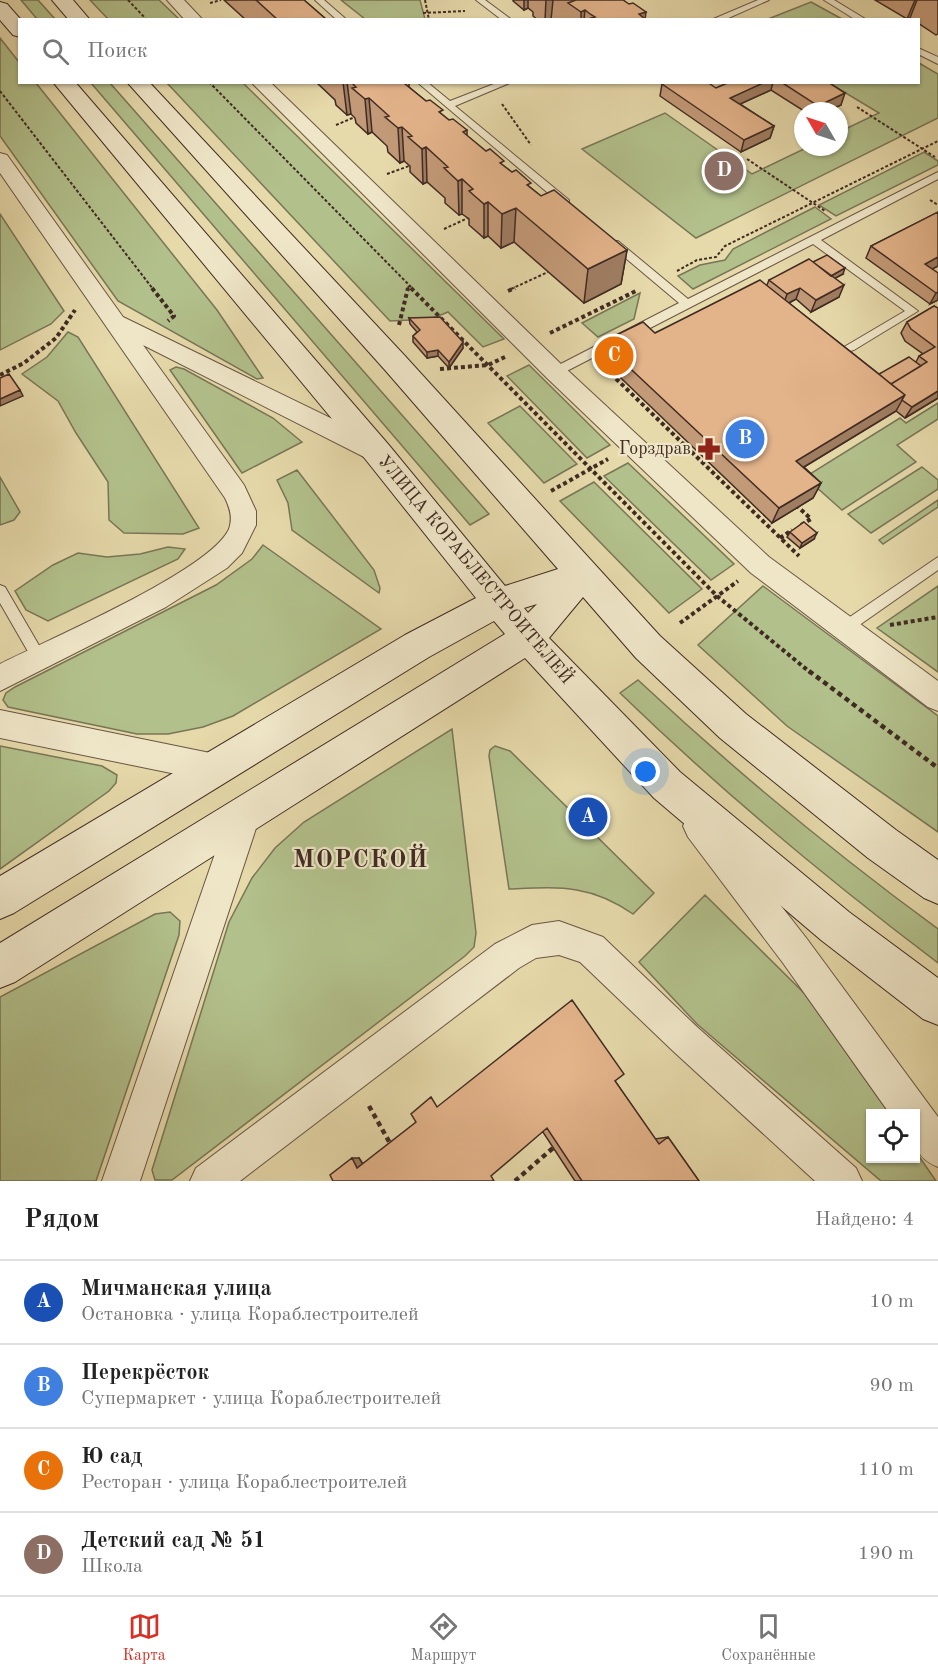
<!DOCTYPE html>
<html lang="ru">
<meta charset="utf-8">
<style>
:root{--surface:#fff;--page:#f2f2f2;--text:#222;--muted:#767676;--line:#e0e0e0;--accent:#d93025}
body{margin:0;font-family:"Old Standard TT",serif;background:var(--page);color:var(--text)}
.controls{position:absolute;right:18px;bottom:18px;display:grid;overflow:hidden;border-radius:0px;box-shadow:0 2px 4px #0004}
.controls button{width:54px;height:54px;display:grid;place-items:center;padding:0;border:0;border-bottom:2px solid var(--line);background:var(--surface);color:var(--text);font:30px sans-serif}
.compass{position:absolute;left:794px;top:102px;width:54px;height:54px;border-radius:50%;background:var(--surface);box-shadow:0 2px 4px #0004;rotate:309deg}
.you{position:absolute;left:646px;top:772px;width:21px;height:21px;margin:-15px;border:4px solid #fff;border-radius:50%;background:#1a73e8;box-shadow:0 0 0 9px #1a73e833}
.badge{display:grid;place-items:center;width:39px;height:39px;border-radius:50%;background:var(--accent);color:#fff;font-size:20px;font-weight:700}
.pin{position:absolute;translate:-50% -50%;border:3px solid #fff;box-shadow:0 2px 6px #0006}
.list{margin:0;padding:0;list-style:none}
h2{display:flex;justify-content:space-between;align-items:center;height:78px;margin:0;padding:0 24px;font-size:26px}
h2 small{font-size:20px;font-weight:400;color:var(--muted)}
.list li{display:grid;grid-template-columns:39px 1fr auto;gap:18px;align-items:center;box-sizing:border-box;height:84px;padding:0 24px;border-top:2px solid var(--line)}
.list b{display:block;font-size:22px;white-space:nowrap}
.list p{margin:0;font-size:20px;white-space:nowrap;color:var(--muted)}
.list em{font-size:20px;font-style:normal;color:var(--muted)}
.icon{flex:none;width:33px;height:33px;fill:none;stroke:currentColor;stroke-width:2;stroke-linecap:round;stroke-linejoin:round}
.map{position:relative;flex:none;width:938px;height:1181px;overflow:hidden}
.search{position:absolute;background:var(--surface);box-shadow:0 2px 4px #0004;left:18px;right:18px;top:18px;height:66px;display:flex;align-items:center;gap:15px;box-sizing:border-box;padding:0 21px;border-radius:0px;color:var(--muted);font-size:22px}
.sheet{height:414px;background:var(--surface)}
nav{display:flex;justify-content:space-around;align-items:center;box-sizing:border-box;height:84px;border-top:2px solid var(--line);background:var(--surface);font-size:16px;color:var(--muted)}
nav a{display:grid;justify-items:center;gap:3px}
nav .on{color:var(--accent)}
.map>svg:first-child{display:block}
</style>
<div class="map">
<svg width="938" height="1181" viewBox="0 0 938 1181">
<rect width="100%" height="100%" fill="#e6d9aa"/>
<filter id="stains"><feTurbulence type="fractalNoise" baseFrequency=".00333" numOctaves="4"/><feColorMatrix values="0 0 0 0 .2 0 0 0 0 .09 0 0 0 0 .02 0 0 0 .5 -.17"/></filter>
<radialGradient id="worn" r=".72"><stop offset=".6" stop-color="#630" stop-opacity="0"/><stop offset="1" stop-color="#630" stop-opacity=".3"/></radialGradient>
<path fill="#b2c08b" stroke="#797657" stroke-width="1.5" d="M21,0H38L55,19H37Z
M90,0H159L179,19H108Z
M341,0H420L425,19H365Z
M811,2L842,19H768Z
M0,38L19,62L20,82L36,83L217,310L263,378L257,379L118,301L0,136Z
M919,63L938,74V118L696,238L582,149L665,113L752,174L808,147H839V132L879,113L829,83L918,82Z
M91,83H110L489,514L470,525Z
M167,83H243L504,339L483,347L448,312L431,319L390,321Z
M924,152L938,161V165L836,216L819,205Z
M815,207L831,219L693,289L678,276L700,265L725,260L733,249Z
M0,214L64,311L51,324L0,350Z
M640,293L634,319L598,337L582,323Z
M68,332L78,337L199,528L183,534L124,533L109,520L108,482L76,433L58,401L22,374L47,357Z
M529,365L610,445L587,458L507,376Z
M176,367L184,369L273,418L302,442L242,473L170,370Z
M938,403V419L897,445L916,462L842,510L805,477L900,418L906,423Z
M520,406L577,464L544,483L488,423Z
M628,463L734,564L711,580L604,476Z
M922,467L938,480V489L871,533L848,514Z
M297,470L374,570L380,588L379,593L292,530L288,503L277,480Z
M0,477L20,512L14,520L0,525Z
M594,482L702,589L669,613L560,501Z
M938,500V507L883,544L879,540Z
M263,545L381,629L233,716L203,727L168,734H137L8,707L3,700L6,693L15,687L216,585L252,559Z
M168,547L185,549L178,559L48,621L26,610L15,591L53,565L78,553L107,557L140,554Z
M763,586L938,716V832L787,726L698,645Z
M938,586V672L877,628Z
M638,680C733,769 833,852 938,929V963C827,879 720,790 620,693Z
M452,729L476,933L474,947L465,956L172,1180H155L152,1170L229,922L252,878L275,848L304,822Z
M0,746L102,766L117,775L116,783L109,791L0,869Z
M495,746L510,751L654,893L633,914C590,884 559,887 509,889L489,756L490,750Z
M705,895L804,993L889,1113L870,1114V1158H916V1152L936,1181H881L697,1024L639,962Z
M170,912L180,921L179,935L96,1181H0V997L155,914Z"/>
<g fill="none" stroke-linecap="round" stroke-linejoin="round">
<g stroke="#6a5645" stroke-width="2">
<path id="lane" d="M315,0H324L347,20H337Z
M476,0H485L512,20H502Z
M758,0H769L724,20H711Z
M824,0H834L867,20H856Z
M918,48L938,57V64L918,54Z
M417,82H427L450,101L499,82H512L455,106L569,200V204H561Z
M938,172V179L821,240L918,311L854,350L850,351L844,347L905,311L813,244L559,375H551L549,372L551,369L679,303L610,245V241H618L688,299Z
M938,557V570L848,633L843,635L838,633L836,629L838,625Z
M0,585L5,587L44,654L46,658L44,662L39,664L34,662L0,603Z"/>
</g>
<g stroke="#6a5645" stroke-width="2">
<path id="street" d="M167,0H184L203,20H185Z
M251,82H270L563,366L769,557L938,681V711L928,707L751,573L547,378Z
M0,153L7,155L123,317L386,445L389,452L386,459L377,461L368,459L143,345L244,485L256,511V525L242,553L227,568L166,607L0,691V664C47,640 210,571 229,529C233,518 230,508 225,498L0,173Z
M0,710L215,754L226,758L230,768L226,778L215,782L0,738Z
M245,798L256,802L261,813L140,1181H102L229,813L234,802Z
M699,811L710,815L807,939L938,1117V1167C910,1155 916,1140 916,1114H890L783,963L688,837L683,826L688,815Z
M559,921L603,937L697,1027L856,1168L862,1181H815L673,1051L580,962L559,955L536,958L519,968L240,1181H190L196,1168L495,944L532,925Z"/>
</g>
<g stroke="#402b23" stroke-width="2">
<path id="secondary" d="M52,0H73L90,20H69Z
M0,2L7,4L21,20L20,37L13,35L0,20Z
M53,82H75L388,444L505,586L558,569L385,370L127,82H149L405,356L660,636L746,714L896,830L938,860V904L924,898L868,858L720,738L636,658L583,597L549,638L680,772L849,912L938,978V1025L923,1019L821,940L654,798L525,658L15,982L0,988V943L505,634L494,621L429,657L14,913L0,919V876L405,635L476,598L366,460ZM537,604L528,613L524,608Z"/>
</g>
<path stroke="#402b23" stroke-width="2" stroke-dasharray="3 2" stroke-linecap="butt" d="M128,0L147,20
M425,0L429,20
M210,3L221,0
M423,13L465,11
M209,82L413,289
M0,91L153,289
M502,104L531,145
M857,107L935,157
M336,125L355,117
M747,159L825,211
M387,174L409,166
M930,200L938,205
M444,229L468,218
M677,271L697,260L716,257L725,246L938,141
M408,289L409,285
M511,289L548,272"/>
<path stroke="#402b23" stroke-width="4" stroke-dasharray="4 3" stroke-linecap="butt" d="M152,288L174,316L168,321
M411,288L717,596L811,673
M508,291L515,288
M399,325L408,288
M550,333L638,290
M440,369L488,365L505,357
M606,369L799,556
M0,375L24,363L56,338L75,310
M551,491L608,459
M796,505L811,519L801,525
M780,538L792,530
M680,623L738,581
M890,625L938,617"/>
<path stroke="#402b23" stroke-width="4.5" stroke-dasharray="5 4" stroke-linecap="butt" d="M809,671L938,768
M369,1106L391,1145
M515,1181L553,1148"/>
<use href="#lane" fill="#efe6c8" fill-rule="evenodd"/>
<use href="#street" fill="#efe6c8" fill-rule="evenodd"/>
<use href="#secondary" fill="#efe6c8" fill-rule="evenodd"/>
</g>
<path fill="#c39a77" stroke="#402b23" stroke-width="1.5" d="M224,0H304L327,20H246Z
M513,0H623L646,20H538L533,16V12L528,8L524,10L513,1Z
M875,0H938V34L936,35L918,23V20H912L910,18L907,19Z
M316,82H409V87L449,120L467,130V136L541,196L627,250L621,284L584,303L514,242L501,248L488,236L484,238L469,225V219L462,214L459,215L445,203V198L427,182L423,184L410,172V166L404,161L400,163L388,152L387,146L372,132L368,134L356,123L355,118L351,114L347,115L336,105L335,100Z
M730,82H828L841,105L828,111H804L771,90L740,104L774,126L770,138L741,152L660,96L662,84L716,88Z
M938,212V266L932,269L938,300L930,304L866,258L871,246Z
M813,262L843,274L835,278L839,297L811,312L796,299L789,303L879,374L916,362L919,356L923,354L905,341L901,333L907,322L934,306L938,398L905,418L896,411L804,467L821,483L813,498L772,523L600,358L602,342L655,333L767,285L769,280Z
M409,318L463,348L449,368L438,356L427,358L413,342V336L417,332L410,324Z
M790,532L814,539L800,548L787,537Z
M615,1081L655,1139L668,1137L699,1181H575L543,1132L333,1181L359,1158L363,1164L437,1107Z"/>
<path fill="#9f7d61" stroke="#402b23" stroke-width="1.5" d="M524,0H528V8L524,10Z
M546,0H553L551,20H545Z
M915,0H917L910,18L907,19Z
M585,10L584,20H581V12Z
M646,12L645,20L639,14Z
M343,82H347L351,114L347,115Z
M765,82H773L771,90L727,110L730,98Z
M845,93L841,105L828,111H816L818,106Z
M369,98L372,132L368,134L365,99Z
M774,126L770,138L741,152L744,140Z
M402,127L404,161L400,163L398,128Z
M426,147L427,182L423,184L422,149Z
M462,179V214L459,215L458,181Z
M488,202V236L484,238V204Z
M516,208L514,242L501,248L502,214Z
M627,250L621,284L584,303L588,269Z
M938,257V266L919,276L925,264Z
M845,268L843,274L823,285L825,279Z
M844,285L839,297L811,312L816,300Z
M800,288L796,299L783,306L787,294Z
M938,292V300L930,304L936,293Z
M463,342V348L449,368V362Z
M438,350V356L427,358V352Z
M20,390L23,396L0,406V399Z
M938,391V398L905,418L912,407Z
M905,395L896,411L789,476L796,461Z
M821,483L813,498L772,523L779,508Z
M817,533L814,539L800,548L802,543Z
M352,1158H359L365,1168H357Z"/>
<path fill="#e3b38a" stroke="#402b23" stroke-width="1.5" d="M256,0H304L327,20H278Z
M576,0H623L629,4L633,3L646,12L639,14L646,20H593L591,18L595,17L590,14L585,10L581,12L568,3Z
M351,82H409L405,84L426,101L430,100L443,110L439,112L449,120L453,119L467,130L463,132L486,151L490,149L504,161L500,163L512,172L516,170L531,183L527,185L541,196L554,190L627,250L588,269L516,208L502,214L488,202L484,204L469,191L473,189L462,179L458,181L444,168L448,167L426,147L422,149L408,137L412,136L402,127L398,128L385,117L389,116L369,98L365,99L352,88L356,87Z
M664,82H707L716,88L730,82H765L730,98L774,126L744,140L662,84Z
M781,82H828L845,93L818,106Z
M938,212V257L925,264L938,273V292L936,293L871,246Z
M827,255L845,268L831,276L813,262Z
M809,259L844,285L816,300L800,288L787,294L769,280Z
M760,280L905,395L796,461L821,483L779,508L602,342L643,322L655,333Z
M934,306L938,308V391L912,407L902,400L905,395L891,384L927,362L919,356L935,347L911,329L907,322Z
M440,317L463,342L449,362L438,350L427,352L413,336L420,330L409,318Z
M909,357L921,366L891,384L879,374Z
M9,374L20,390L0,399V378Z
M804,522L817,533L802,543L790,532Z
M572,1000L624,1074L615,1081L659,1144L668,1137L699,1181H582L547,1128L491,1176L494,1181H333L330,1175L352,1158L357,1168L416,1122L411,1114L431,1097L437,1107Z"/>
<defs>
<g id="pharmacy-bare" transform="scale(1.8)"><path d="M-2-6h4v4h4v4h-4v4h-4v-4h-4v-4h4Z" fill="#8f2418" stroke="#efe6c8" stroke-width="2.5" paint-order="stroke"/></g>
</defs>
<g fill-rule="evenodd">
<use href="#pharmacy-bare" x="709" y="449"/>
</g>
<g text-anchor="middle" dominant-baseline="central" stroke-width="4.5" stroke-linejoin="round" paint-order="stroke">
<g font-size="18" fill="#402b23" stroke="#efe6c8" text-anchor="end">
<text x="691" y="449">Горздрав</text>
</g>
<g font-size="18" fill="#402b23" stroke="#efe6c8">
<text transform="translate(475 570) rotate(50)">УЛИЦА КОРАБЛЕСТРОИТЕЛЕЙ</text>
</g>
<g font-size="24" font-weight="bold" letter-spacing="1.5" fill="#402b23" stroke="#efe6c8">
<text x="361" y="861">МОРСКОЙ</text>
</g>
</g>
<rect width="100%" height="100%" filter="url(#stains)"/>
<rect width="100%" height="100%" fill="url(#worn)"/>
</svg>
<div class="controls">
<button><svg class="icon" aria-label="locate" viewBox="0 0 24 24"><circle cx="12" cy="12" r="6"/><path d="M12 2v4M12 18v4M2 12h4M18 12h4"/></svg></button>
</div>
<svg class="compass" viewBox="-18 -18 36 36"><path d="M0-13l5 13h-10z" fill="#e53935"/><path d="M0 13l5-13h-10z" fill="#767676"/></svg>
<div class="you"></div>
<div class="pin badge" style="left:588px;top:817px;background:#1a4fb4">A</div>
<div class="pin badge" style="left:745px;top:439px;background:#3f7fe0">B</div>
<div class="pin badge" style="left:614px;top:356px;background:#e8710a">C</div>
<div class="pin badge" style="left:724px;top:171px;background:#8d6e63">D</div>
<div class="search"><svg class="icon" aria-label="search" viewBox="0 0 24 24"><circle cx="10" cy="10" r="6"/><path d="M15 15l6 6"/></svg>Поиск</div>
</div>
<section class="sheet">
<h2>Рядом<small>Найдено: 4</small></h2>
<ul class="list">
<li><span class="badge" style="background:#1a4fb4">A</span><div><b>Мичманская улица</b><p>Остановка · улица Кораблестроителей</p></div><em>10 m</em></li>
<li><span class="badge" style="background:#3f7fe0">B</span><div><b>Перекрёсток</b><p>Супермаркет · улица Кораблестроителей</p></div><em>90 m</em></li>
<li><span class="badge" style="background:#e8710a">C</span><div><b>Ю сад</b><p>Ресторан · улица Кораблестроителей</p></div><em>110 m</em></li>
<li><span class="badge" style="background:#8d6e63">D</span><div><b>Детский сад № 51</b><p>Школа</p></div><em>190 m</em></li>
</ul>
</section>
<nav>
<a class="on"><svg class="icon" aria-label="map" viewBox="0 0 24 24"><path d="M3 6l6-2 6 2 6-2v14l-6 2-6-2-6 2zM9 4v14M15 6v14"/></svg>Карта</a>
<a><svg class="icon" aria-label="directions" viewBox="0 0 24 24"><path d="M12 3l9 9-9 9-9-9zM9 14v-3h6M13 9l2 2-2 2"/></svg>Маршрут</a>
<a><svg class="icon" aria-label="saved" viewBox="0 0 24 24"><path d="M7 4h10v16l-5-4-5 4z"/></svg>Сохранённые</a>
</nav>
